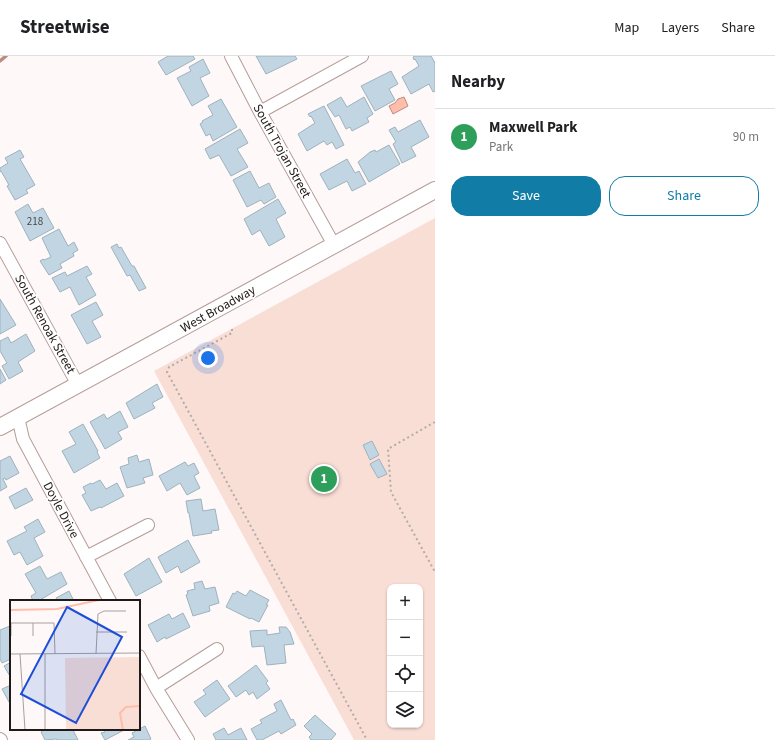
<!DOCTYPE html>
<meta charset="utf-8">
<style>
:root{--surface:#fff;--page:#f6f6f6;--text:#202124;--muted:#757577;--line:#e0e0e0;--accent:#117da6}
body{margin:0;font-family:"Source Sans 3",sans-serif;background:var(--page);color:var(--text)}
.controls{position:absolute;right:12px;bottom:12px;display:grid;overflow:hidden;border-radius:8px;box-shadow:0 1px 3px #0004}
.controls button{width:36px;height:36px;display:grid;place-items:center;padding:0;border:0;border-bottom:1px solid var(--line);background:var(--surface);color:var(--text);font:20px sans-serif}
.you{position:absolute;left:208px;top:302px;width:14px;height:14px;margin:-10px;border:3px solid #fff;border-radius:50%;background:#1a73e8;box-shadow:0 0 0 6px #1a73e833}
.badge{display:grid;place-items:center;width:26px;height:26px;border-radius:50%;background:var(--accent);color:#fff;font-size:13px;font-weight:700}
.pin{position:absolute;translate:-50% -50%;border:2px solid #fff;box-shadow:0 1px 4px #0006}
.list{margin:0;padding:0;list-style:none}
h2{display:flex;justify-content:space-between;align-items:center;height:52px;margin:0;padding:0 16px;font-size:17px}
h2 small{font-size:13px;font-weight:400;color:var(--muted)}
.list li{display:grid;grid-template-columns:26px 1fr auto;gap:12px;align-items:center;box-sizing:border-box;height:56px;padding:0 16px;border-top:1px solid var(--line)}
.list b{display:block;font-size:15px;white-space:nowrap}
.list p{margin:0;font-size:13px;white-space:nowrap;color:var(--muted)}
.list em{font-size:13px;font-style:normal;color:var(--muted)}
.actions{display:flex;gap:8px;padding:12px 16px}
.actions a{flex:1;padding:9px 0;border:1px solid var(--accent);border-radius:16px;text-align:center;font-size:14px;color:var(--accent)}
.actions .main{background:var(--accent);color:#fff}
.icon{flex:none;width:22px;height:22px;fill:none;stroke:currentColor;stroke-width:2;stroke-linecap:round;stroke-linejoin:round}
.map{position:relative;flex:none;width:435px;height:684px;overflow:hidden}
header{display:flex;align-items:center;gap:24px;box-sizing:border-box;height:56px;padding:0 20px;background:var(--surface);border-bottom:1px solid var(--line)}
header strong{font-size:19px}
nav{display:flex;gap:22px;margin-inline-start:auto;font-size:14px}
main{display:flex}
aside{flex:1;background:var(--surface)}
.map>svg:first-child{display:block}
</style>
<header>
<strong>Streetwise</strong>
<nav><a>Map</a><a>Layers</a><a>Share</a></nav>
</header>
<main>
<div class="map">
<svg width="435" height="684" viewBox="0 0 435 684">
<rect width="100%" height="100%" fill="#fef9f8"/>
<path fill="#f9ded6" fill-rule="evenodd" d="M435,162V684H354L154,315ZM390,531H420V669H390Z"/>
<path fill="#ffbdaa" stroke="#bc8c7e" d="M404,41L408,50L393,58L389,50L395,47L398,43Z"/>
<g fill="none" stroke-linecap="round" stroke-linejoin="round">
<path stroke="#bc8c7e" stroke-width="3.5" d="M0,5L6,0"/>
</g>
<path fill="#c1d6e2" stroke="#9eb2bd" d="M168,0H193L195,3L166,19L158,6Z
M256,0H295L297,3L266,18Z
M415,0H431L435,7V35L433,36L429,28L411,38L402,21L419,10L415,3L414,4L413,1Z
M203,3L210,17L200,22L209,40L192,50L177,22L191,15L189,11Z
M391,15L398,28L389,33L395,44L375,55L361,30Z
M341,41L347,51L364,41L373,58L367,62L369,66L352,75L350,71L346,73L339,59L335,61L327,49Z
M221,43L237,71L213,85L210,78L206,80L200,68L203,66L202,65L213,59L208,50Z
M324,50L344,89L336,93L332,86L327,89L324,85L307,95L298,78L315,67L311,60L310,61L308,58Z
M420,64L429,81L411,91L416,100L402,107L393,88L396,86L389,74L395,71L398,76Z
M240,73L248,87L237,93L248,111L231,120L219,99L210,103L205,93Z
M389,89L400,108L369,126L358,106L370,96L375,94L376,96Z
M20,94L24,101L20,103L35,129L26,134L28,137L15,144L7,130L9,129L1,115L0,116V112L8,107L5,102Z
M347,103L355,117L359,115L366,128L352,135L347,125L329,134L320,118Z
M250,115L259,132L269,127L276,141L264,148L261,144L247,151L233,124Z
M278,143L286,157L276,163L285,181L269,190L260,174L252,179L244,163Z
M28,148L33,157L43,152L54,172L30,185L15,156Z
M59,173L68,190L74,186L78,194L73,197L74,200L60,208L62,212L49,219L40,205L43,203L44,204L51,201L42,182Z
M117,188L119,192L121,191L132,210H134L146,232L139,235L130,219L127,220L111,191Z
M87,210L92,218L86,221L96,239L79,249L70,231L60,236L52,222L65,216L67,220Z
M0,243L16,269L0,278Z
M96,246L103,259L92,265L101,281L87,288L71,259Z
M26,278L35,295L18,306L23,315L9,323L2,310L7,307L0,295V285L8,281L11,287Z
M0,313L6,324L0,328Z
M157,328L163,341L152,347L155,352L134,363L126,347Z
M120,355L128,371L118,376L122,383L105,393L90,366L104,358L107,363Z
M83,368L98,395L97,396L100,402L74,417L62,395L76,388L69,376Z
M372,385L379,399L370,404L363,389Z
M137,399L139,406L149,403L153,419L143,422L145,427L127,432L120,411L129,408L128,402Z
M10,400L19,417L6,424L5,422L3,423L7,431L0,435V405Z
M379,403L387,418L378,422L370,408Z
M185,406L188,410L194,407L199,417L194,420L200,432L187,439L180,427L167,435L159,420Z
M100,424L106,433L117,427L124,440L101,452L100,451L91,455L82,439L86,437L83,431L91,427L92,428Z
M26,432L33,444L15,453L9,441Z
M201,443L203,455L215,453L219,474L211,475L212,477L193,480L189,457H188L186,445Z
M38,463L45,476L34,482L43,500L27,509L20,496L14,499L7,485L27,475L24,471Z
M188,484L200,506L181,517L178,510L166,517L158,501Z
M149,502L162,526L136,540L124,518Z
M40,510L47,523L61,516L67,528L40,544L33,545L31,540L36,537L25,518Z
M202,525L205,533L215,531L219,547L209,550L210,555L193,560L186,539L188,538L187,535L195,533L194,527Z
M250,534L269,544L266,549H268L259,566L251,562L250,563L226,551L233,537L235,538L237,535L246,540Z
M69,535L74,545H58L56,542Z
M183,557L190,571L166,583L165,581L157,586L148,569L169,558L172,563Z
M10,570L11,572V584L10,585L11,603L2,607L0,603V574Z
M279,571H286L290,576L294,588L284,589L286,607L267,609L264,590L252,591L250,575L267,574V579L280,577Z
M11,606V622L4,610Z
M256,609L268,625L266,627L270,633L257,643L253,636L249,639L246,634L236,641L228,630Z
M217,624L230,643L205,661L194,646L206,638L203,634Z
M11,629V645L9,646L2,633Z
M281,644L291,664L293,663L296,669L281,678L279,675L262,684H257L251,673L262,667L260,664L277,655L274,648Z
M315,659L336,678L331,684H311L309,681L312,678L304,670Z
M145,670L151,683L149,684H128L134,681L132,677Z
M224,672L228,679L241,672L247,684H216L213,678Z
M45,673H75L73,674L78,684H57L56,683L45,684L41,676Z
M103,673H126L105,684L101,677L105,676Z"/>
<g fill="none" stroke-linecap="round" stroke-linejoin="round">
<g stroke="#b39d97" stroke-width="14">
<path id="street" d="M231,0L260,56L334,189
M260,56L362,0
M0,187L78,329
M18,361L23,383L110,545
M86,501L148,469
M139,600L156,632L188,684
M156,632L217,593
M0,683L1,684"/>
</g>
<g stroke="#b39d97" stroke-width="18">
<path id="secondary" d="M0,371L435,134"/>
</g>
<path stroke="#b1aba9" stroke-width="2" stroke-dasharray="2 3" stroke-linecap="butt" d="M232,273V277L230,278L169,311L167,316L367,684
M435,366L388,393L391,436L435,516"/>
<use href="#street" stroke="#fff" stroke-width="12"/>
<use href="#secondary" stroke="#fff" stroke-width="16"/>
</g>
<g text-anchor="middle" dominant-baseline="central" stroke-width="3.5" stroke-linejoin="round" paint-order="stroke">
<g font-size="11" fill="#49484a">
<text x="35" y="165">218</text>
</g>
<g font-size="13" fill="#211917" stroke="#fff">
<text transform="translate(282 95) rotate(61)">South Trojan Street</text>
<text transform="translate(218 253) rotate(-29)">West Broadway</text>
<text transform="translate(45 268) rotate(61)">South Renoak Street</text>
<text transform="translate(61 454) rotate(62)">Doyle Drive</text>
</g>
</g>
<g transform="translate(10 544)">
<rect width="130" height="130" fill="#fef9f8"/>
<path d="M129,57L130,130H56L55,58Z" fill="#f9ded6"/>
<path fill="none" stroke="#ffbdaa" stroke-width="2" d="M0,10L47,9L89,0M113,130L110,113L116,107L129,106"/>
<path fill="none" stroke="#a69f9e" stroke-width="1" d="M23,23V36M86,32H117M1,36V23H44L45,54M130,53V29M0,54L130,53M10,54L15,130M35,54V130M86,54L88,14L94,11H116"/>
<path fill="#1d4ed8" fill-opacity="0.15" stroke="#1d4ed8" stroke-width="2" d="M57,7L112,37L66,123L11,94Z"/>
<rect width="130" height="130" fill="none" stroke="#211917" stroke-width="2"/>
</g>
</svg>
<div class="controls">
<button>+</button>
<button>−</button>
<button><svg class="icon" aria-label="locate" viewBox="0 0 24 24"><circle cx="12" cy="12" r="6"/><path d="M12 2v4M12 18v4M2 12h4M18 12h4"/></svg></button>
<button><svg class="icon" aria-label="layers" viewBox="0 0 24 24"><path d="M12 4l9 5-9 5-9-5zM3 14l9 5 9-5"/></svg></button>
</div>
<div class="you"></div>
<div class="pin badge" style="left:324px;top:423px;background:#2e9e5b">1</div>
</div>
<aside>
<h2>Nearby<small></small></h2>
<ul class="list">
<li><span class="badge" style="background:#2e9e5b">1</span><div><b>Maxwell Park</b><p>Park</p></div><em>90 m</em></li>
</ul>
<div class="actions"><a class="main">Save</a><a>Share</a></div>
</aside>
</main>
